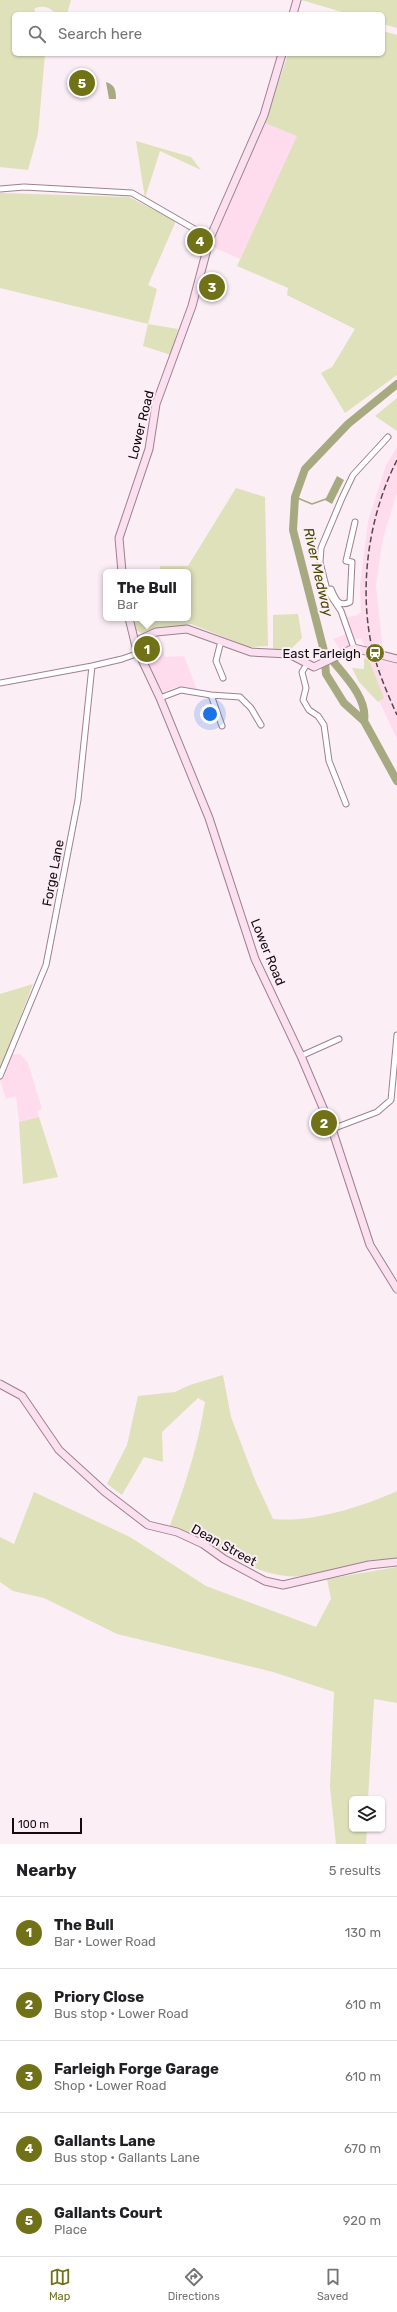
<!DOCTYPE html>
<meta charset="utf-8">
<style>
:root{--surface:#fff;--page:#f6f6f6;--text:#202124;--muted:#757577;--line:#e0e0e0;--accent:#717218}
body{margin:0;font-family:Rubik,sans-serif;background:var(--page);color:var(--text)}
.controls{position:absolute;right:12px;bottom:12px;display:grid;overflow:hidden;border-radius:6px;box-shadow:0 1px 3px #0004}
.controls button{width:36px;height:36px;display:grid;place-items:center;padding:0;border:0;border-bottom:1px solid var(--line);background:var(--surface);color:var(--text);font:20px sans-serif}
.scale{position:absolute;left:12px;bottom:10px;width:70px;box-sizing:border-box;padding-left:4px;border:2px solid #150a10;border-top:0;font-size:11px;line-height:14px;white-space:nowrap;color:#150a10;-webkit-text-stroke:3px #fceef5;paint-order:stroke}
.you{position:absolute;left:210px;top:714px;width:14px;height:14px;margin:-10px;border:3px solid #fff;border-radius:50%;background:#1a73e8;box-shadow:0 0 0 6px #1a73e833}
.badge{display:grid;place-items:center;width:26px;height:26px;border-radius:50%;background:var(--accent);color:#fff;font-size:13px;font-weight:700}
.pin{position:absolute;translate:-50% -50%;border:2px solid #fff;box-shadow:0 1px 4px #0006}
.popup{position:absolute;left:103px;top:569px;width:88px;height:52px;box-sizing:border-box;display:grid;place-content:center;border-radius:6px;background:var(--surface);filter:drop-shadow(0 1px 3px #0005);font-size:13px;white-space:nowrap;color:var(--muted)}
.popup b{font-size:15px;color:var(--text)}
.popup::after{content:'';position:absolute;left:50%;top:100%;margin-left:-8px;border:8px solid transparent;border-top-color:var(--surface)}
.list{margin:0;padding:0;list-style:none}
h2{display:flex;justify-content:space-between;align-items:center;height:52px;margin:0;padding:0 16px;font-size:17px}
h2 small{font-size:13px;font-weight:400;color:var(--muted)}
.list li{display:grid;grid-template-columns:26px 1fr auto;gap:12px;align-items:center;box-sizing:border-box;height:72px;padding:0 16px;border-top:1px solid var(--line)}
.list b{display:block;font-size:15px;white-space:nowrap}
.list p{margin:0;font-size:13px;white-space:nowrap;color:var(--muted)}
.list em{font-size:13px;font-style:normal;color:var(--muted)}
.icon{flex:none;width:22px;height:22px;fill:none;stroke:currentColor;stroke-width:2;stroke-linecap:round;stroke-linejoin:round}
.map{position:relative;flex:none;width:397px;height:1844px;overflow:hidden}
.search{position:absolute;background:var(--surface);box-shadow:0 1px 3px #0004;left:12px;right:12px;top:12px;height:44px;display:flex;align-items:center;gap:10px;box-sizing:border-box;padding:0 14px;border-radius:6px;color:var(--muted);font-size:15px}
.sheet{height:412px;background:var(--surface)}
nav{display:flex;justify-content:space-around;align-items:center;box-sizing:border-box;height:56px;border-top:1px solid var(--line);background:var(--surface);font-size:11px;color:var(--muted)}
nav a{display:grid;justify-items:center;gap:2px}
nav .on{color:var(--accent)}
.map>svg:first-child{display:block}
</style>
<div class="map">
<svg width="397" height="1844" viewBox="0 0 397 1844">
<rect width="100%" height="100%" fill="#fceef5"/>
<path fill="#fedcee" d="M265,123L298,136L240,259L211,246Z
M397,447V493L383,538L376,585L383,652L365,647L361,638L354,640L350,646L342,652L333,639L349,633L344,617L355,616L361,612L360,585L368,521L386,465Z
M159,636L165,657L184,656L197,690L176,687L163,693L141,654L139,645L148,639Z
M369,654L397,664V739L364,669V659Z
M11,1054H20L28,1063L42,1109L37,1111L39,1117L19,1122L16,1096L6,1099L0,1081Z"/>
<path fill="#dee1ba" d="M0,0H71L67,14H57C49,8 46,5 35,8L34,14H14V54H45L38,134L28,170L0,167Z
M301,0H397V28L383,24V14H349Z
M383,31L397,35V375L345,413L321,373L332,367L355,329L287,295L288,288L237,266L297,136L265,123L288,54H383Z
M136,141L191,157L201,170L160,151L145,198Z
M0,193L129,197L176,221L148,285L157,289L148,324L178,329L171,355L143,346L148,324L0,288Z
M397,398V431L375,416Z
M236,488L265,497L268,646L249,647L191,624L141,633L136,630L133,618H188V572H160V566H188Z
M298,614L302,638L290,650H273V615Z
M364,659L369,660L384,698L378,702L359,682L352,668L364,669Z
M33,984L0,1070V994Z
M39,1117L58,1177L23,1184L19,1122Z
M223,1375L231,1417L255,1480L273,1519C311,1523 362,1507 397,1491V1560C387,1560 376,1559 367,1561C337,1568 305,1582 274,1574C236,1565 207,1537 169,1528C185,1487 198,1446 205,1402L198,1398L162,1432L163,1462L144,1457L122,1495L107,1484L127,1445L138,1396L175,1392L190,1385Z
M34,1492L130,1537L206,1586L316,1627L331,1599L327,1579L397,1567V1703L374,1699L368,1799H352V1829H367L366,1844H336L330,1787L334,1692L273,1672L117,1634L44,1598L13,1591L0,1582V1537L14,1544Z"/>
<path fill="#a7aa80" d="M106,82C115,85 116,90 116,99H109Z
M337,476L344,480L332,504L325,500Z"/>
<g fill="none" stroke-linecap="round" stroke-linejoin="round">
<path stroke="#a7aa80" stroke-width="1.5" d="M295,497L312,504L326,499"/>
<path stroke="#a7aa80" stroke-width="8" d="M397,384L348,424L305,469L295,497L293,530L324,651L326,674L344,703L364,721L397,781
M327,654C342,673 368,697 364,721"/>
<g stroke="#9f8090" stroke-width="7">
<path id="street" d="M0,189L24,187L132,193L210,238
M327,590L331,589C335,598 338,608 350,602L352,562L346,561L355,522
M221,641L216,661L223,678
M354,648L341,611L327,590L320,562L321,548L342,498L353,475L388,437
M307,664L302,672L306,688L303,700L309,710L318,716L324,725L329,761L346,804
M0,683L92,666L122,659L139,653
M211,695L240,697L251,708L261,725
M160,698L181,690L211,695L222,726
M301,1056L339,1039
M0,1076L46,965L78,800L92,666
M332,1129L377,1112L391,1100L397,1035"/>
</g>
<g stroke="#9f8090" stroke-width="9">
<path id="secondary" d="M293,14L297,0
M122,572L119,538L149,449L156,404L192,306L210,238L264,115L282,54
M129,618L136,647L160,698L209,818L255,959L301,1056L332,1129L370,1245L397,1289
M136,647L141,639L156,632L187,629L251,652L289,654L314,667L354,648L397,659
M0,1384L22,1396L59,1450L105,1492L148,1525L177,1532L203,1544L224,1559L265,1581L283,1585L369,1565L397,1562"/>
</g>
<use href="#street" stroke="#fff" stroke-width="5"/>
<use href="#secondary" stroke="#fbe0f0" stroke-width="7"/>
<path stroke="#55494f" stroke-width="1.5" stroke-dasharray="6 3" stroke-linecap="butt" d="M397,460C368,517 358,590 373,652C379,674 388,695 397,715"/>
</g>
<defs>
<g id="station-disc" transform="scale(1)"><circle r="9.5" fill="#717218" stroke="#fceef5"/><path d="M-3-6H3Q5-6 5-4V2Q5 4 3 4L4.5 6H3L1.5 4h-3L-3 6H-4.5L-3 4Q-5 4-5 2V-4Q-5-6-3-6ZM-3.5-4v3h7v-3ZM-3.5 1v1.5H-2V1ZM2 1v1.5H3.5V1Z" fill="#fff"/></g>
</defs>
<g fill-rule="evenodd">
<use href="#station-disc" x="375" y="653"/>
</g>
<g text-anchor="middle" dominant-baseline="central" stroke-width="4" stroke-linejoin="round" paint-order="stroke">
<g font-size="13" fill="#150a10" stroke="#fceef5">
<text transform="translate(141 425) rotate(-76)">Lower Road</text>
<text transform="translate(53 873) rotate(-79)">Forge Lane</text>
<text transform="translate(268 952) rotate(68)">Lower Road</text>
<text transform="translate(224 1545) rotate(29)">Dean Street</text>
</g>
<g font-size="13" fill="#150a10" stroke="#fceef5" text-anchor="end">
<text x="361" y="653">East Farleigh</text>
</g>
<g font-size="14" font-style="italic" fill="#494a00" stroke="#fceef5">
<text transform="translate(318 572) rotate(77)">River Medway</text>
</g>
</g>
</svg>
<div class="controls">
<button><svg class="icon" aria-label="layers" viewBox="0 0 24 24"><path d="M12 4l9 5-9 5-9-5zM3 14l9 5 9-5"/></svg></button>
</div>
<div class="scale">100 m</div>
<div class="you"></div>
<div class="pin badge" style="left:147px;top:649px">1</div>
<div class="popup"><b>The Bull</b>Bar</div>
<div class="pin badge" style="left:324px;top:1123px">2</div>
<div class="pin badge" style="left:212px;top:287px">3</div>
<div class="pin badge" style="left:200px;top:241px">4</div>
<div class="pin badge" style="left:82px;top:83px">5</div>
<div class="search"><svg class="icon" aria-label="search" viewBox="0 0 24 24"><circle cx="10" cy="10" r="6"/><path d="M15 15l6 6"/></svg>Search here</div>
</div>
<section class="sheet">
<h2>Nearby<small>5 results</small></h2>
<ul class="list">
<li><span class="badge">1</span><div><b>The Bull</b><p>Bar · Lower Road</p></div><em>130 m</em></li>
<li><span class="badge">2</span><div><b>Priory Close</b><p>Bus stop · Lower Road</p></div><em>610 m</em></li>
<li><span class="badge">3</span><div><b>Farleigh Forge Garage</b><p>Shop · Lower Road</p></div><em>610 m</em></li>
<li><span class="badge">4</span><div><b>Gallants Lane</b><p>Bus stop · Gallants Lane</p></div><em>670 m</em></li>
<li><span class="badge">5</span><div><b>Gallants Court</b><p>Place</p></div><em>920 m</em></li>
</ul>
</section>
<nav>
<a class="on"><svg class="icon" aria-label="map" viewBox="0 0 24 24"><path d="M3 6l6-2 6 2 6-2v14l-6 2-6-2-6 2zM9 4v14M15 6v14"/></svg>Map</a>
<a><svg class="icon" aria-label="directions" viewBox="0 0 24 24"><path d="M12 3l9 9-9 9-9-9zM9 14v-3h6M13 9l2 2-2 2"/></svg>Directions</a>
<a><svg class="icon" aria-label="saved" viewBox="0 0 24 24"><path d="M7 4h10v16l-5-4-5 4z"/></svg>Saved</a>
</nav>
